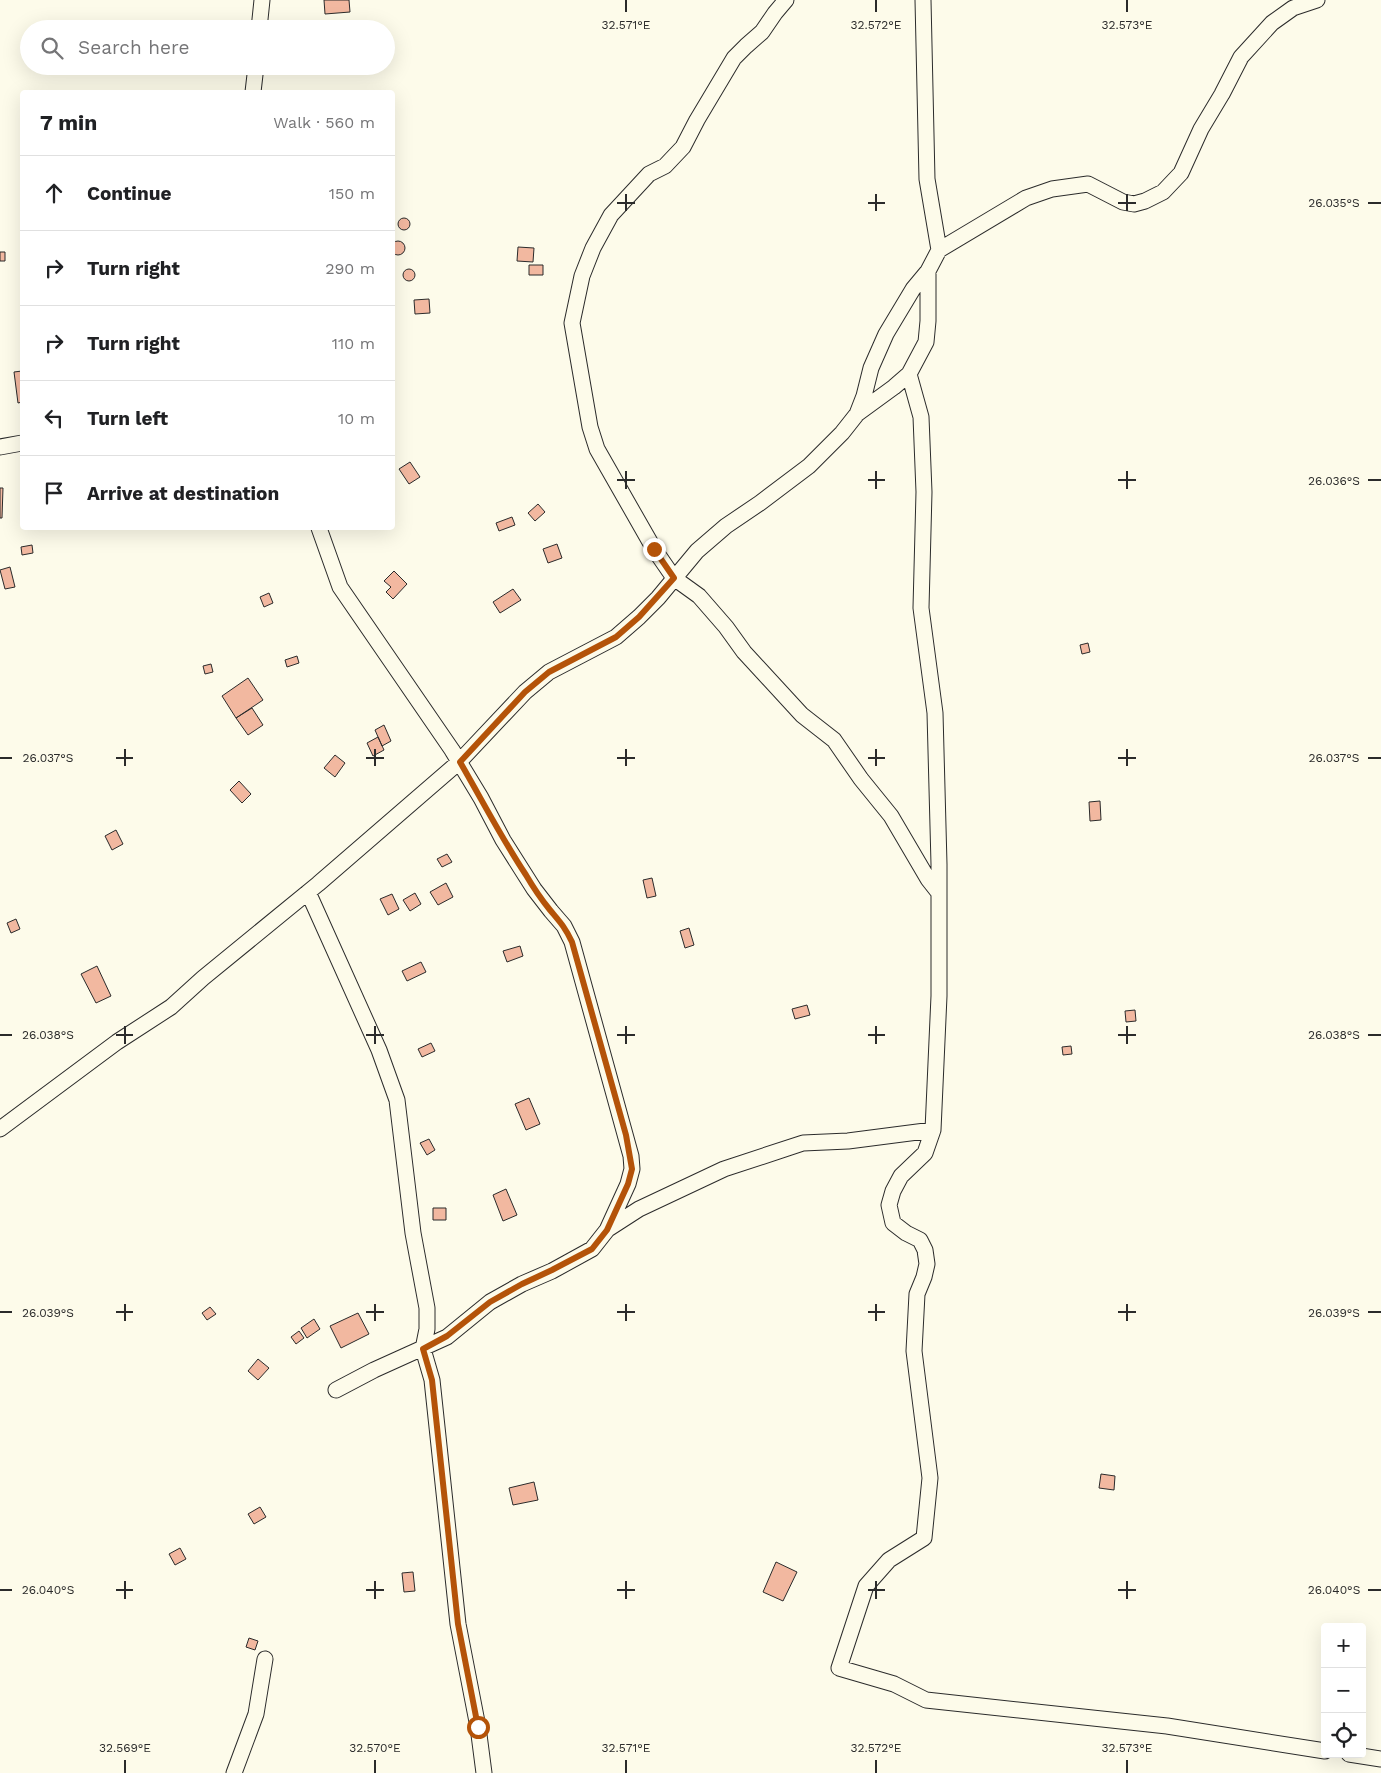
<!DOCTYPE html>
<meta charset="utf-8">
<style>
:root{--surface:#fff;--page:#f2f2f2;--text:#202124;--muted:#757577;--line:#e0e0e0}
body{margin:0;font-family:"Work Sans",sans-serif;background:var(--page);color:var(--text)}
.controls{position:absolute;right:15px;bottom:15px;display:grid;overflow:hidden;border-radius:5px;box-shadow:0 5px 20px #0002}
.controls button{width:45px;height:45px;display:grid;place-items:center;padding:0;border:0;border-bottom:1px solid var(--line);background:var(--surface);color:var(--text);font:25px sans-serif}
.stop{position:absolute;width:15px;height:15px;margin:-11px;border:4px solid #b45309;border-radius:50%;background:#fff}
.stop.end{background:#b45309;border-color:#fff;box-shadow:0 1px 5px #0008}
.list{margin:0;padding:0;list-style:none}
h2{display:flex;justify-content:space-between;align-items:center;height:65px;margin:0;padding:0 20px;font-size:21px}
h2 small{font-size:16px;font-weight:400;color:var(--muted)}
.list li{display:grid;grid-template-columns:32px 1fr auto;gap:15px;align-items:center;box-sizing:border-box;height:75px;padding:0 20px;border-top:1px solid var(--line)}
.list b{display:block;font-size:19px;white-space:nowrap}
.list em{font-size:16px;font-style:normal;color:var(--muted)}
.icon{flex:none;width:28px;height:28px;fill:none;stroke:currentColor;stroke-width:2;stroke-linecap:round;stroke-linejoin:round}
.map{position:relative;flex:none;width:1381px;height:1773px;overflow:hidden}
.search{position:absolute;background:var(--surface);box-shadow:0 5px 20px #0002;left:20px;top:20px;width:375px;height:55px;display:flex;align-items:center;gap:12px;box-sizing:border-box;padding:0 18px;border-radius:28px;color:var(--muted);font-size:19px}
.panel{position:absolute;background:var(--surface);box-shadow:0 5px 20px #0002;left:20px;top:90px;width:375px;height:440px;border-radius:5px}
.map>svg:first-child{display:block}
</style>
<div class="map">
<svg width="1381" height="1773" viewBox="0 0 1381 1773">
<rect width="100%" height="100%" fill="#fdfbea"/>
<path fill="#f2b8a0" stroke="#2b2b2b" d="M324,0H349L350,12L325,14Z
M398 224a6 6 0 1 1 12 0a6 6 0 1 1-12 0Z
M391 248a7 7 0 1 1 14 0a7 7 0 1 1-14 0Z
M518,247L534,248L533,262L517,261Z
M0,252H5V261H0Z
M529,265H543V275H529Z
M403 275a6 6 0 1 1 12 0a6 6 0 1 1-12 0Z
M429,299L430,313L415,314L414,300Z
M22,371V402L18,403L14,372Z
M410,462L420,477L409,484L399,469Z
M0,488H3L2,518H0Z
M538,504L545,512L535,521L528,513Z
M512,517L515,525L499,531L496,523Z
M557,544L562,558L548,563L543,549Z
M32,545L33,553L22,555L21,547Z
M10,567L15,587L5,589L0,570Z
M394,571L407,584L393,599L386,592L391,587L384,581Z
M513,589L521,600L500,613L493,602Z
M269,593L273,603L264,607L260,597Z
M1088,643L1090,652L1082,654L1080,645Z
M297,656L299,663L287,667L285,660Z
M211,664L213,672L205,674L203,666Z
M248,678L263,700L236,718L222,696Z
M252,708L263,725L248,735L236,718Z
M384,725L391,741L382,746L375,730Z
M378,737L384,750L373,756L367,743Z
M335,755L345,763L335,777L324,768Z
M239,781L251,794L242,803L230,790Z
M1100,801L1101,820L1090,821L1089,802Z
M116,830L123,844L112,850L105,836Z
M447,854L452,862L442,867L437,859Z
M652,878L656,896L647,898L643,880Z
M446,883L453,897L438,905L430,892Z
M415,893L421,904L410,911L403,900Z
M392,894L399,909L388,915L380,899Z
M16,919L20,929L11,933L7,923Z
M689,928L694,945L685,948L680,931Z
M520,946L523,956L507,962L503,951Z
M421,962L426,972L407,981L402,971Z
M97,966L111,996L96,1003L81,974Z
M807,1005L810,1015L795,1019L792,1009Z
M1135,1010L1136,1021L1126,1022L1125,1011Z
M431,1043L435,1051L422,1057L418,1049Z
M1071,1046L1072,1054L1063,1055L1062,1047Z
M529,1098L540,1124L526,1130L515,1104Z
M429,1139L435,1150L427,1155L420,1143Z
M506,1189L517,1215L503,1221L493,1195Z
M433,1208H446V1220H433Z
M210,1307L216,1314L207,1320L202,1313Z
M358,1313L369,1334L341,1348L330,1326Z
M314,1319L320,1329L307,1338L301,1328Z
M299,1331L304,1338L296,1344L291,1337Z
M258,1359L269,1368L258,1380L248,1371Z
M1101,1474L1115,1476L1114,1490L1099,1488Z
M534,1482L538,1500L513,1505L509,1488Z
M260,1507L266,1517L254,1524L248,1514Z
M180,1548L186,1559L175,1565L169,1554Z
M776,1562L797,1572L783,1601L763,1592Z
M413,1572L415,1591L404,1592L402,1573Z
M249,1638L258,1641L255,1650L246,1647Z"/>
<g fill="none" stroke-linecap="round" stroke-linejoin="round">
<g stroke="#2b2b2b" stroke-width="17">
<path id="street" d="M786,0L775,13L762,32L746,46L734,58L697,120L683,147L665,166L649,174L611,215L593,248L582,276L572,323L590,427L597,449L654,549L674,578L699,596L726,627L744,652L802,715L834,740L861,779L891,816L928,879L939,893
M923,0L927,179L939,250
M259,29L262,0
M253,92L256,66
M909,374L921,417L924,492L921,608L935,713L939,864V996L933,1130L925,1153L901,1176L893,1191L889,1205L893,1223L906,1233L920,1240L925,1250L927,1264L924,1277L917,1294L914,1351L930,1478L924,1538L889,1560L866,1586L839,1668L894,1684L926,1700L1167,1726L1325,1751
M857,414L864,396L871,368L886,334L913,289L928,271L939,250L1026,198L1052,189L1088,184L1123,202L1134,204L1145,201L1163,192L1181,173L1201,129L1222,94L1241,57L1272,23L1293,8L1317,0
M0,447L22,443
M319,528L340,587L452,750L481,798L503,840L534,889L551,911L564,926L572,942L631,1156L632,1169L628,1184L607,1230L592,1249L552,1271L522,1284L490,1302L447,1337L374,1370L336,1390
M308,892L379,1050L397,1100L413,1233L427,1308V1329L423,1349L432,1380L458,1624L478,1727L484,1773
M0,1129L117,1042L171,1007L203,978L318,884L459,762L525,692L549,672L616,637L639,617L658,598L697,551L726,526L760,503L809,466L842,433L857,414L894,387L909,374L926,342L928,321V271
M608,1229L639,1209L724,1169L803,1143L848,1141L933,1130
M1349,1754L1381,1759
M234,1773L256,1714L265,1659"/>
</g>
<use href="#street" stroke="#fdfbea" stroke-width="15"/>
</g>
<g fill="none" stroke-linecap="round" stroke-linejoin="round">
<path stroke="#b45309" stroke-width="6" d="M478,1727L458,1624L432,1380L423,1349L447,1336L490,1302L522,1284L552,1270L592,1249L607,1230L628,1184L632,1169L626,1135L572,942C565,927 560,922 550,910C541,899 533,887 526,875C502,839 482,800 460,762L525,692L549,672L616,637L639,617L674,578L654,549"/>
</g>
<path fill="none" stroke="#2b2b2b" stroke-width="2" d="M626,0V12M876,0V12M1127,0V12M626,194V211M876,194V211M1127,194V211M617,203H635M868,203H885M1118,203H1136M1368,203H1381M626,471V489M876,471V489M1127,471V489M617,480H635M868,480H885M1118,480H1136M1368,480H1381M125,749V766M375,749V766M626,749V766M876,749V766M1127,749V766M0,758H12M116,758H133M366,758H384M617,758H635M868,758H885M1118,758H1136M1368,758H1381M125,1026V1044M375,1026V1044M626,1026V1044M876,1026V1044M1127,1026V1044M0,1035H12M116,1035H133M366,1035H384M617,1035H635M868,1035H885M1118,1035H1136M1368,1035H1381M125,1304V1321M375,1304V1321M626,1304V1321M876,1304V1321M1127,1304V1321M0,1312H12M116,1312H133M366,1312H384M617,1312H635M868,1312H885M1118,1312H1136M1368,1312H1381M125,1581V1599M375,1581V1599M626,1581V1599M876,1581V1599M1127,1581V1599M0,1590H12M116,1590H133M366,1590H384M617,1590H635M868,1590H885M1118,1590H1136M1368,1590H1381M125,1760V1773M375,1760V1773M626,1760V1773M876,1760V1773M1127,1760V1773"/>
<g font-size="12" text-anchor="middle" fill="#2b2b2b" stroke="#fdfbea" stroke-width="4" stroke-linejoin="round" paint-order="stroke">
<text x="626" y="29">32.571°E</text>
<text x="876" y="29">32.572°E</text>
<text x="1127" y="29">32.573°E</text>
<text x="1334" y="207">26.035°S</text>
<text x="1334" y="485">26.036°S</text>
<text x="48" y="762">26.037°S</text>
<text x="1334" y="762">26.037°S</text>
<text x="48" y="1039">26.038°S</text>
<text x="1334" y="1039">26.038°S</text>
<text x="48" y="1317">26.039°S</text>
<text x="1334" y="1317">26.039°S</text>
<text x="48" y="1594">26.040°S</text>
<text x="1334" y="1594">26.040°S</text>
<text x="125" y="1752">32.569°E</text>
<text x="375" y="1752">32.570°E</text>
<text x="626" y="1752">32.571°E</text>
<text x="876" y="1752">32.572°E</text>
<text x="1127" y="1752">32.573°E</text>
</g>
</svg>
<div class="controls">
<button>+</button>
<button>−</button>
<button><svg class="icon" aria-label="locate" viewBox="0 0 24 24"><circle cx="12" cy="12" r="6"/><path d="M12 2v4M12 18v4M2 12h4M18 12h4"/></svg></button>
</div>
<div class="stop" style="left:478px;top:1727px"></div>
<div class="stop end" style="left:654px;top:549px"></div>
<div class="search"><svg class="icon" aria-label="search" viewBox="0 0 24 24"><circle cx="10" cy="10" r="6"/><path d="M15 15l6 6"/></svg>Search here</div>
<section class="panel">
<h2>7 min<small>Walk · 560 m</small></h2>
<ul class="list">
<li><svg class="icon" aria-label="ahead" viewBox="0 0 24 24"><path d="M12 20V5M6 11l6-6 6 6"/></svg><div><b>Continue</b></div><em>150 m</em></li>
<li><svg class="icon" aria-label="right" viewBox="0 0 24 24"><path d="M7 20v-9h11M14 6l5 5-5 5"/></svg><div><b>Turn right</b></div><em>290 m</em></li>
<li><svg class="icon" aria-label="right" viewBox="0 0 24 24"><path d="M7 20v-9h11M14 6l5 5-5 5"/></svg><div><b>Turn right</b></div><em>110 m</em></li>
<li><svg class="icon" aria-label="left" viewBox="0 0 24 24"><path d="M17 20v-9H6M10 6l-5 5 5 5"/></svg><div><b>Turn left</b></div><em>10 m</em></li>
<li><svg class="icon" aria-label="arrive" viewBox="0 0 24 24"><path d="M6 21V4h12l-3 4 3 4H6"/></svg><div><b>Arrive at destination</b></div></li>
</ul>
</section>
</div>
